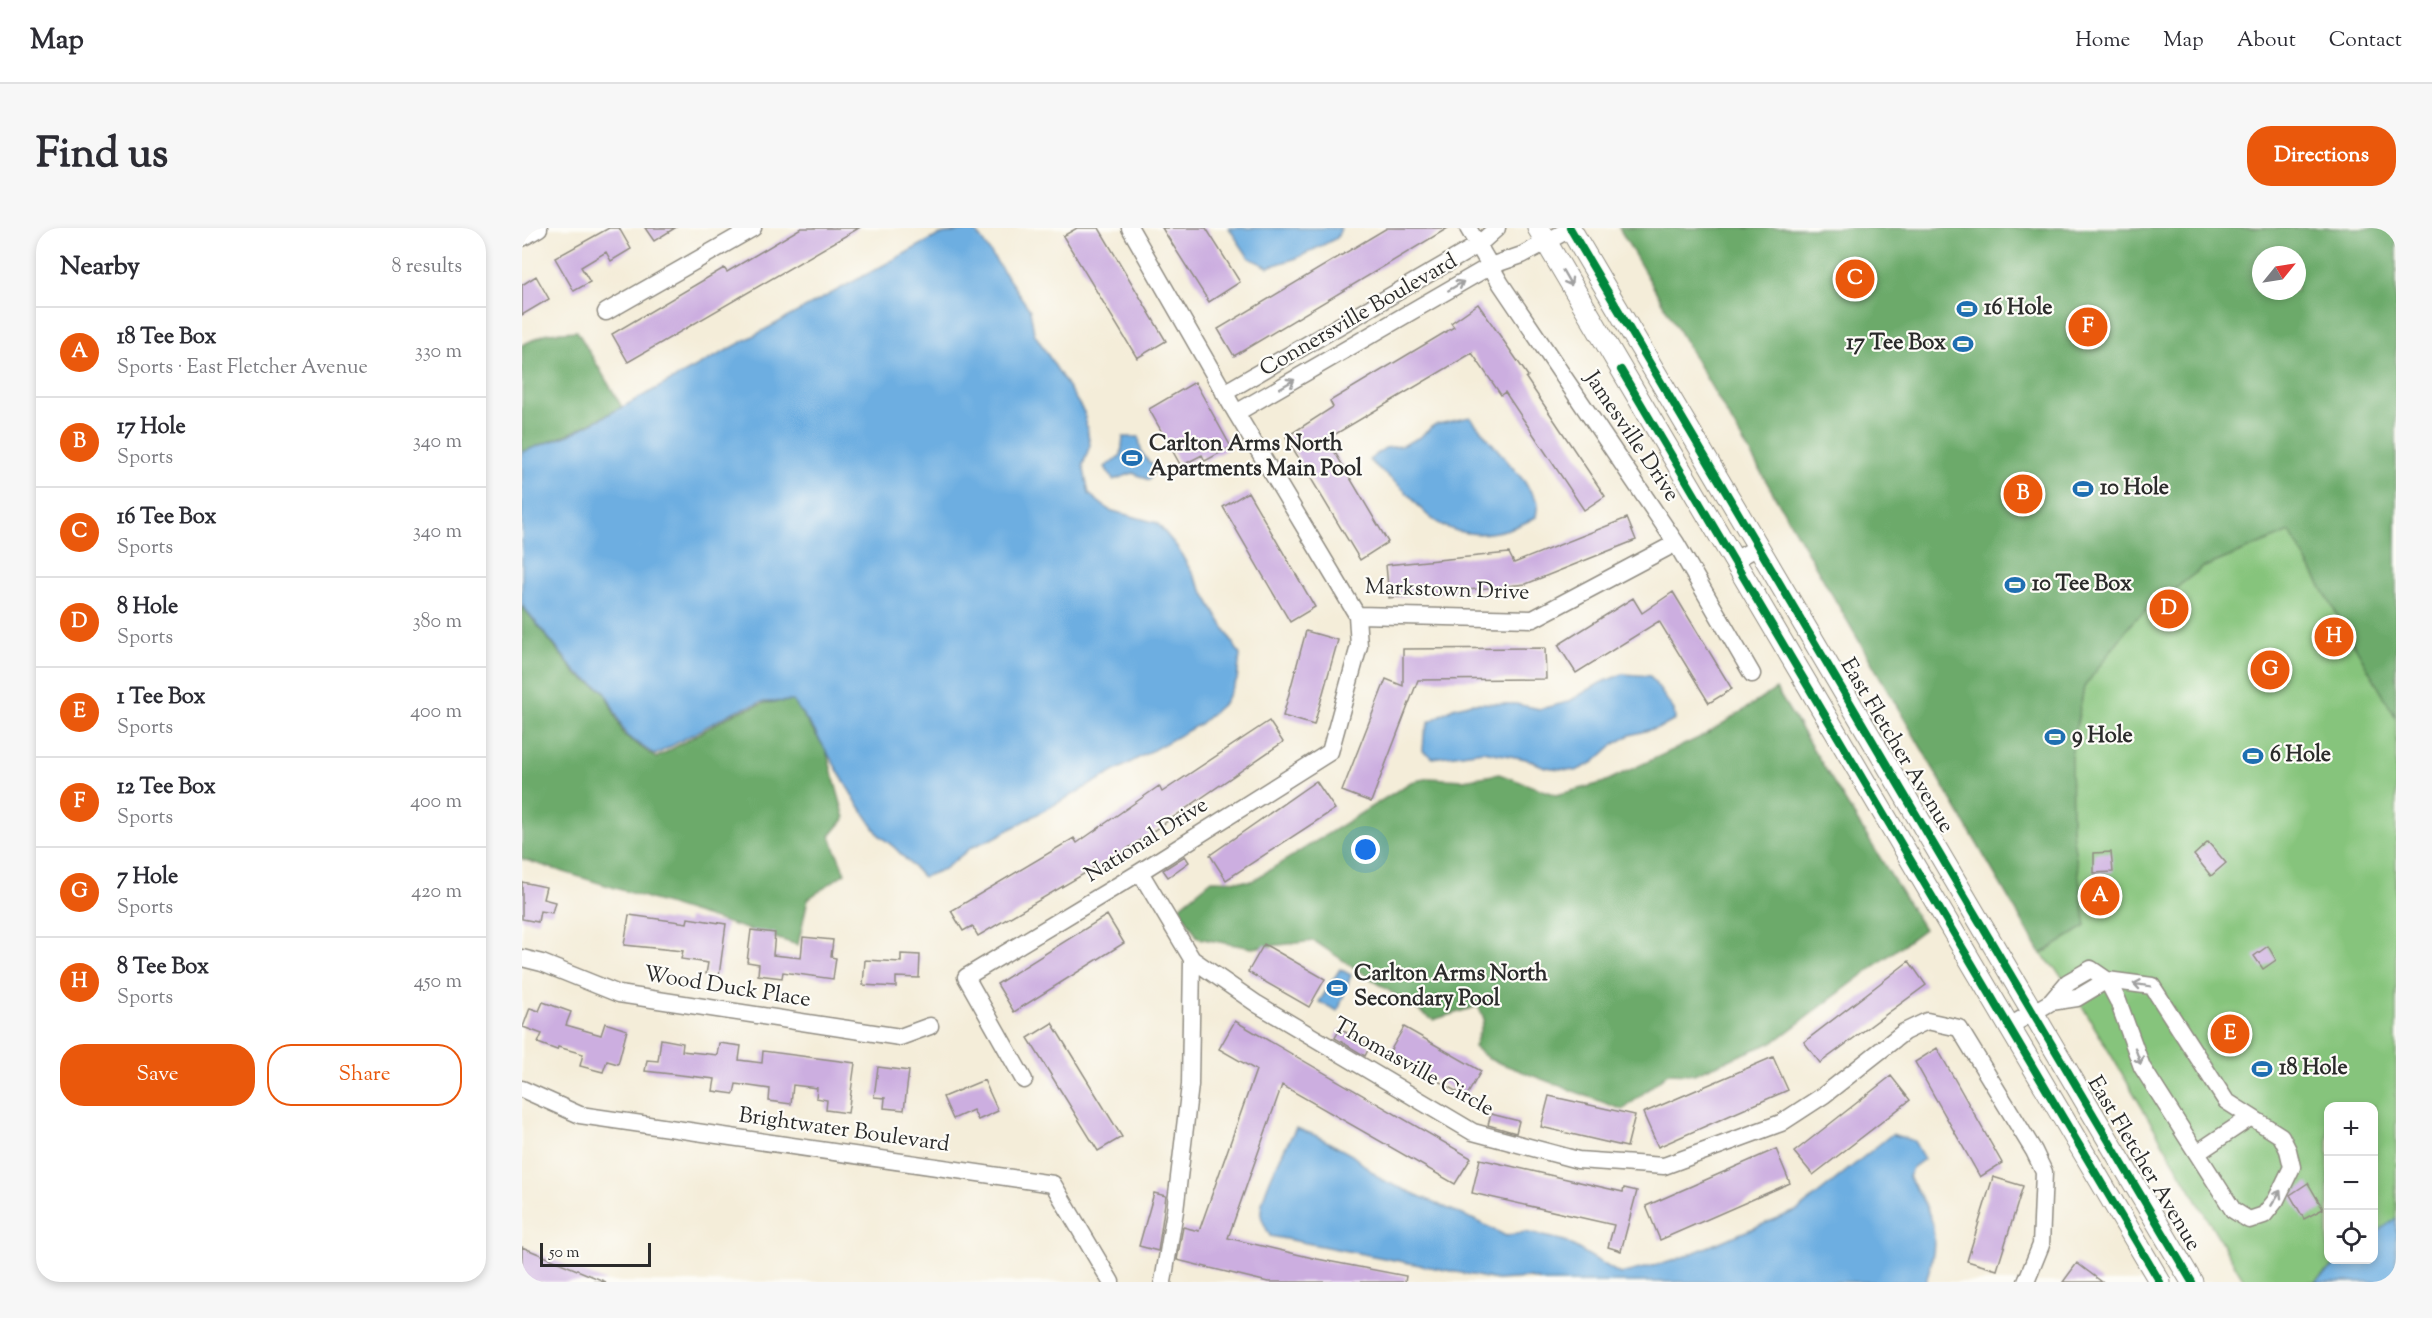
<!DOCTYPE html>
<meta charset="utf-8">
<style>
:root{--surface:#fff;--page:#f7f7f7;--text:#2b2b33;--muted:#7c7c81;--line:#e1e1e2;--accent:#ea580c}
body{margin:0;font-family:"Sorts Mill Goudy",serif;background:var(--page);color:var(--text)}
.controls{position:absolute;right:18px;bottom:18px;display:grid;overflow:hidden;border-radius:12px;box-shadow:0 3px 9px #0003}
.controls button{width:54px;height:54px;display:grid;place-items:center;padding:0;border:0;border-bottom:2px solid var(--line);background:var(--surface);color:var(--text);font:30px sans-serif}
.compass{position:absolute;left:1730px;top:18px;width:54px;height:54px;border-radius:50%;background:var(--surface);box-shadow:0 3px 9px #0003;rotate:60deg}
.scale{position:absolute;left:18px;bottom:15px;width:111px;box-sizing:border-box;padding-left:6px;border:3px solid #2b2b2b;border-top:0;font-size:16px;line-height:21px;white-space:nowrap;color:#2b2b2b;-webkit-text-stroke:4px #fdfcf7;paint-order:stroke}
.you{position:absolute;left:844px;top:622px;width:21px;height:21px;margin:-15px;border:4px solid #fff;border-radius:50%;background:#1a73e8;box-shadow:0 0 0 9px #1a73e833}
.badge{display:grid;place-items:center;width:39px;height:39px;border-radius:50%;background:var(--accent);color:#fff;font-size:20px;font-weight:700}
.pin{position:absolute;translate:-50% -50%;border:3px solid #fff;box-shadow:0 2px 6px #0006}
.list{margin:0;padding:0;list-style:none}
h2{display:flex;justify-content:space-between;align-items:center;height:78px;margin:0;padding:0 24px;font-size:26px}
h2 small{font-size:20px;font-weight:400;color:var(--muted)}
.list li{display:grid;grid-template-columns:39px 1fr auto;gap:18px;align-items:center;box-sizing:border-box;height:90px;padding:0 24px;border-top:2px solid var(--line)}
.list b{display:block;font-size:22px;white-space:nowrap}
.list p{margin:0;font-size:20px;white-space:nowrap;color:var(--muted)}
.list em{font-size:20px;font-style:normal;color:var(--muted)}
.actions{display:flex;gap:12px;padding:18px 24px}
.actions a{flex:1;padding:14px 0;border:2px solid var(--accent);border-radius:24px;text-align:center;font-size:21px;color:var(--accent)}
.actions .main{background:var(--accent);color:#fff}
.icon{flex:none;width:33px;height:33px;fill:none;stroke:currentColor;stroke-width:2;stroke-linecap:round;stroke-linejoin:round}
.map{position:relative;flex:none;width:1874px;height:1054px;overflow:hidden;border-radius:24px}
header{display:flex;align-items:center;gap:36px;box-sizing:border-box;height:84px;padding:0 30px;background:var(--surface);border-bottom:2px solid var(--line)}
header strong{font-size:28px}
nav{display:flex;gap:33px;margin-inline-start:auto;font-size:21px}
.intro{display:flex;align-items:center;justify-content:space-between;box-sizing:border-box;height:144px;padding:0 36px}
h1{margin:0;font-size:42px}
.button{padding:15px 27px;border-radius:24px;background:var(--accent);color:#fff;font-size:21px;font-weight:700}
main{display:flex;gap:36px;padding:0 36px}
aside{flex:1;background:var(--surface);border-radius:24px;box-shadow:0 3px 9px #0003}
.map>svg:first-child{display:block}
</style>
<header>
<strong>Map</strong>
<nav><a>Home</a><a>Map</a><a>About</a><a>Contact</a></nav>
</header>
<div class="intro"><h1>Find us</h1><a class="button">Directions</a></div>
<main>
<aside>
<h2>Nearby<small>8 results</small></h2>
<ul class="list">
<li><span class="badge">A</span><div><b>18 Tee Box</b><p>Sports · East Fletcher Avenue</p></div><em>330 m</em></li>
<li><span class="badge">B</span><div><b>17 Hole</b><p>Sports</p></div><em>340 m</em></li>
<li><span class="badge">C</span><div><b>16 Tee Box</b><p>Sports</p></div><em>340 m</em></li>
<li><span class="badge">D</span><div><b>8 Hole</b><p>Sports</p></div><em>380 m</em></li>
<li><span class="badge">E</span><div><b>1 Tee Box</b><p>Sports</p></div><em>400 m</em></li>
<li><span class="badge">F</span><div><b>12 Tee Box</b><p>Sports</p></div><em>400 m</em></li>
<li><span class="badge">G</span><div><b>7 Hole</b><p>Sports</p></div><em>420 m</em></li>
<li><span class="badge">H</span><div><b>8 Tee Box</b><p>Sports</p></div><em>450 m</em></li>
</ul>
<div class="actions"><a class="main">Save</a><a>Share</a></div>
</aside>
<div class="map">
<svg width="1874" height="1054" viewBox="0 0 1874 1054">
<rect width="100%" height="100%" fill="#fdfcf7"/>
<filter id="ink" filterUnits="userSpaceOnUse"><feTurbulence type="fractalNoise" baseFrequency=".0167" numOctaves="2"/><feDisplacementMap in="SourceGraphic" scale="12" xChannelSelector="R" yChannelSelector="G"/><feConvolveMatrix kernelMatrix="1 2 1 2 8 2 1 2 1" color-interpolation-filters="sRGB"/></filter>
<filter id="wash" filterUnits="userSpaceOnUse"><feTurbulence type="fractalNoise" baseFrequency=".008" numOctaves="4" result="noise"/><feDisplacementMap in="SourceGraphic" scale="24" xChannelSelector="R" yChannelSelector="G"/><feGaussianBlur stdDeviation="1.35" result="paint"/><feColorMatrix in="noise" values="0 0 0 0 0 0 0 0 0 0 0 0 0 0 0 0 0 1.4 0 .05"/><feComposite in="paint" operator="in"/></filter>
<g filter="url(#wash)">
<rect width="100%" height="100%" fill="#f4edd9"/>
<path fill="#86c47b" stroke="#587853" stroke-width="1.5" d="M1768,304L1874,490V995L1852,1007V878H1806V1032H1818L1792,1054H1723L1546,754L1519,726L1564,698L1550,604L1549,527L1562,459L1611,393L1680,340Z"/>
<path fill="#6caa6b" stroke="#4c6a4b" stroke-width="1.5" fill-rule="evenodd" d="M1097,0H1874V490L1768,304L1680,340L1611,393L1562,459L1549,527L1550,604L1564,698L1519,726ZM1739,27H1775V63H1739Z
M55,103L100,179L49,205L0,224V117L25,105Z
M0,378L55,447L82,463L102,507L134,530L213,485L243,475L271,473L304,522L323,590L308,608L323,645L286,671L276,717L0,631Z
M1254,461L1402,701L1253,813L1172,846L1146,845L1101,882L967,831L952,819L962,791L956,778L911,792L792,713L730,720L676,710L657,679L690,652L730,653L889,554L907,550L941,552L977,546L1034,567L1080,555L1183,507Z"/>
<path fill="#6daee1" stroke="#4c6c86" stroke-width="1.5" d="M707,0H819L815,10L775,30L746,39L727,30Z
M452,1L508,82L512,105L562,184L568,217L561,237L567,266L587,282L635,295L655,319L718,427L715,452L702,475L678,496L474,609L450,619L422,641L401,649L373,620L357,607L333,572L292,502L271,473L240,474L213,483L133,527L104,507L83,463L55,445L0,377V224L47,207L82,189L417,7Z
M948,189L1002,253L1016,275L1014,289C979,309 934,315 902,284C895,277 890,269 883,263C871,252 859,243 847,232L863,220L879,218L898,209L912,197Z
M601,209H617C618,224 622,232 635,239L627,252L611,245L591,252L583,239L599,227Z
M1101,446L1128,448L1152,482L1153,492L1142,498L1108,507L1092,516L1072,534L1054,543L1023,539L1004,531L961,523L911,530L901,523L902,507L907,494L931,480L950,475L994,476L1018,481L1046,474L1078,455Z
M818,741L829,747L816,783L797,774Z
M774,900L795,908L830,927L860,952L957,994L984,1008L1003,1004L1043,1013L1098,1046L1151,1033L1276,982L1370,906L1392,913L1402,931L1390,940L1386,949C1412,984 1420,1012 1403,1054H1023L1008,1050L975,1052L748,1008C745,1002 740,993 739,987C737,968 764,917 774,900Z
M1874,990V1054H1793L1819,1032H1852V1007Z"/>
<g id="blocks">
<path fill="#ccaee0" d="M87,0H97L109,21L89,33L84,24L59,39L68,54L52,63L33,30Z
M123,0H153L132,13Z
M279,0H337L106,134L90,106L202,40L205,44Z
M555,0H577L644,113L615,130L541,8Z
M640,0H684L718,54L687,74Z
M865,0H926L712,128L696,101Z
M14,48L27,71L0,87V57Z
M956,76L1006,148L1004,150L1083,268L1062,282L983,164L979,167L950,125L805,211L866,314L838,332L764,209L811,179L808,173L932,99L929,95Z
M673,154L709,219L683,233L680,227L659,238L627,181Z
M726,264L793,379L768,394L701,279Z
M1105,290L1114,312L1004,356L867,370L864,337L987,325L992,335Z
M1151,364L1210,461L1187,475L1137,393L1054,445L1036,417L1111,370L1120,385Z
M784,403L816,412L792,497L761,488Z
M1023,420L1024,451L896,452L849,574L820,563L864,451L881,458V421Z
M747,493L761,514L583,636L582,634L456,708L450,698L441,703L429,683L552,610L555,615L637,558L640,564Z
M794,553L813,581L704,652L688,627Z
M1686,614L1704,635L1689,648L1672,627Z
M1589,624L1591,644L1572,645V625Z
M663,628L667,634L646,649L641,642Z
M0,654L24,659L21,671L33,674L30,685L18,683L16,694L0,691Z
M107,687L165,695L166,690L204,696L197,748L184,746L186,735L159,731L161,723L102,717Z
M585,687L602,715L492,784L475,756Z
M229,702L253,705L251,727L279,730L281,709L311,712L309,729L314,730L311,751L261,744L260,750L236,747L237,736L225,734Z
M742,716L803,751L787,779L726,744Z
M1746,718L1754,732L1741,741L1732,728Z
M379,726L398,727L397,750L374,749V759L341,757L343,732L379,734Z
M1387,733L1404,757L1298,835L1282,814Z
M21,774L49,784L44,797L79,807L83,795L105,802L96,836L85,833L81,844L58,838L61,826L36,819L35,822L16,815L20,806L1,799L8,780L17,783Z
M713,793L949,930L933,956L760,857L706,1010L795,1031L884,1048L883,1054H746L655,1032L661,999L677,1003L734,842L697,821Z
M530,795L600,909L576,923L506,810Z
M882,799L959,843L944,869L867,825Z
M818,801L848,818L843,828L813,810Z
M139,811L161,815L160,823L195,827L197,815L219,818L217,832L240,835L241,823L333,835L326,885L304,882L305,872L294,870L295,860L271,857L269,876L247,873L248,861L214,856L212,866L191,863L193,851L123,843L125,832L136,833Z
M1415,820L1480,935L1458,949L1393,834Z
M1251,829L1266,862L1136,919L1121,885Z
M356,839L387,843L382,882L362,880L363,870L352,869Z
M1369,848L1388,872L1291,947L1272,924Z
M462,852L476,883L456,892L451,882L431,891L421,869Z
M1027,868L1113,887L1105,919L1019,899Z
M969,886L997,893L994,905L966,897Z
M1254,921L1268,955L1138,1012L1124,978Z
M958,931L1101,964L1102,960L1115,963L1099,1023L1086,1019L1092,997L950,965Z
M1471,949L1501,958L1475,1042L1445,1033Z
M1786,955L1801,981L1782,991L1768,967Z
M632,965L644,968L636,1023L617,1018Z
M0,1019L84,1054H6L0,1051Z
M1555,1035L1580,1054H1541Z"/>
</g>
</g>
<g filter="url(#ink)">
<use href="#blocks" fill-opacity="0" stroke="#908c82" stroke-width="1.5"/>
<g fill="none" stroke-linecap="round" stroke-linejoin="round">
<g stroke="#908c82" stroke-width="19">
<path id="minor" d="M608,0L710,178L835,387L1011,391L1154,315
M946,0L979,56L1154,315L1230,446
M0,10L17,0
M84,84L231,0
M702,165L956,17L975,0
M714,185L968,38L1000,27L1048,1
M1211,333L1236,319
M618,644L670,731L735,776L951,904L1056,932L1142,938L1259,895L1302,867L1382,804L1405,793L1437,800L1512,923L1522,944L1519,1017L1504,1054
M0,730L20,735L97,766L378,809L408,798
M1529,774L1546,754L1569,741L1585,752L1630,758L1704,873L1759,908L1766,922L1770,939L1754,972L1742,987L1727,992L1711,982L1620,839L1596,773L1585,752
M1486,799L1529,774L1555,770L1585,752
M502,852L444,749L618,644L808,524L837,418L835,387
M0,861L58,887L531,956L589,1054
M1675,925L1729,889
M641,1054L653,983L668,857L670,731"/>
</g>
<g stroke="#908c82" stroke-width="23">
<path id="major" d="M1016,0L1638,1054
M1048,0L1670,1054"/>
</g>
<use href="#minor" stroke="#fff" stroke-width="16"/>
<use href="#major" stroke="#fff" stroke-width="21"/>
<g stroke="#fdfcf7" stroke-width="11">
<path id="cycleway" d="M1048,0L1670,1054
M1099,142L1638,1054"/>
</g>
<use href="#cycleway" stroke="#00873e" stroke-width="8"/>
</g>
<defs><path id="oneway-shaft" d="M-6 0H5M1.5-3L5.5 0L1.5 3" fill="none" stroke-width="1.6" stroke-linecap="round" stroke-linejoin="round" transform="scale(1.5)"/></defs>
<g stroke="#a0a0a0">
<use href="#oneway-shaft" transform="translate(1045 50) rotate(60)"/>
<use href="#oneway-shaft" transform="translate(934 58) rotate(-30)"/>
<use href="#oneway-shaft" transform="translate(765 156) rotate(-30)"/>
<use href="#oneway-shaft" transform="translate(1620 757) rotate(-171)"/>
<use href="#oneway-shaft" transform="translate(1616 828) rotate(70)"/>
<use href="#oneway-shaft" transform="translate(1754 970) rotate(-59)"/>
</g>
</g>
<defs>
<g id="stadium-bare" transform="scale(1.62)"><path d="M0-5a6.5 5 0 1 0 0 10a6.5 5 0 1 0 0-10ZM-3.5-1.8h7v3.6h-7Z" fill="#1f6fb2" stroke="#fdfcf7" stroke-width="2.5" paint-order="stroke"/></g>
</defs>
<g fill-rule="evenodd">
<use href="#stadium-bare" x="1445" y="81"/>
<use href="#stadium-bare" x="1441" y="116"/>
<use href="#stadium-bare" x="610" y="230"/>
<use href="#stadium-bare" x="1561" y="261"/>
<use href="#stadium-bare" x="1493" y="357"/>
<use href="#stadium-bare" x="1533" y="509"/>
<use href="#stadium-bare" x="1731" y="528"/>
<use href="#stadium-bare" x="815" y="760"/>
<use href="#stadium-bare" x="1740" y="841"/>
</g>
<g text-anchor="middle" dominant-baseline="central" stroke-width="4.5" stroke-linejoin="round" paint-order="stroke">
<g font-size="22" font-weight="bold" fill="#2b2b2b" stroke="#fdfcf7" text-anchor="start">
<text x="1462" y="81">16 Hole</text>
<text x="1424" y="116" text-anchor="end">17 Tee Box</text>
<text x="627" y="217">Carlton Arms North<tspan x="627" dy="25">Apartments Main Pool</tspan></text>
<text x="1578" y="261">10 Hole</text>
<text x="1510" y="357">10 Tee Box</text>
<text x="1550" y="509">9 Hole</text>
<text x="1748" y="528">6 Hole</text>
<text x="832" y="747">Carlton Arms North<tspan x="832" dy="25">Secondary Pool</tspan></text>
<text x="1757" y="841">18 Hole</text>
</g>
<g font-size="22" fill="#2b2b2b" stroke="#fdfcf7">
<text transform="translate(837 88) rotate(-30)">Connersville Boulevard</text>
<text transform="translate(1109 209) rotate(56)">Jamesville Drive</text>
<text transform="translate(925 363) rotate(2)">Markstown Drive</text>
<text transform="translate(1374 518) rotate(59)">East Fletcher Avenue</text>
<text transform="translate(625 613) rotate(-32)">National Drive</text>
<text transform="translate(205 760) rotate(9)">Wood Duck Place</text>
<text transform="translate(891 840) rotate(29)">Thomasville Circle</text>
<text transform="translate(322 903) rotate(8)">Brightwater Boulevard</text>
<text transform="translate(1621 936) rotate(59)">East Fletcher Avenue</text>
</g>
</g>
</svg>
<div class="controls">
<button>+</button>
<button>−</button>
<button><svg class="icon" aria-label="locate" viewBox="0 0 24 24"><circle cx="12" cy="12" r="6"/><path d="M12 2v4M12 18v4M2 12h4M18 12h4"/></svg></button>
</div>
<svg class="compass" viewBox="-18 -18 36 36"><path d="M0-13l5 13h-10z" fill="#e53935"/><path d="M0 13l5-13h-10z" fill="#7c7c81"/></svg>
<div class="scale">50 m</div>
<div class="you"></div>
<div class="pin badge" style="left:1578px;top:668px">A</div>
<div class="pin badge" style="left:1501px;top:266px">B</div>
<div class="pin badge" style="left:1333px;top:51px">C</div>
<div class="pin badge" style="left:1647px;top:381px">D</div>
<div class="pin badge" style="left:1708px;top:806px">E</div>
<div class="pin badge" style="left:1566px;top:99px">F</div>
<div class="pin badge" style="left:1748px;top:442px">G</div>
<div class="pin badge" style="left:1812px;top:409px">H</div>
</div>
</main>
